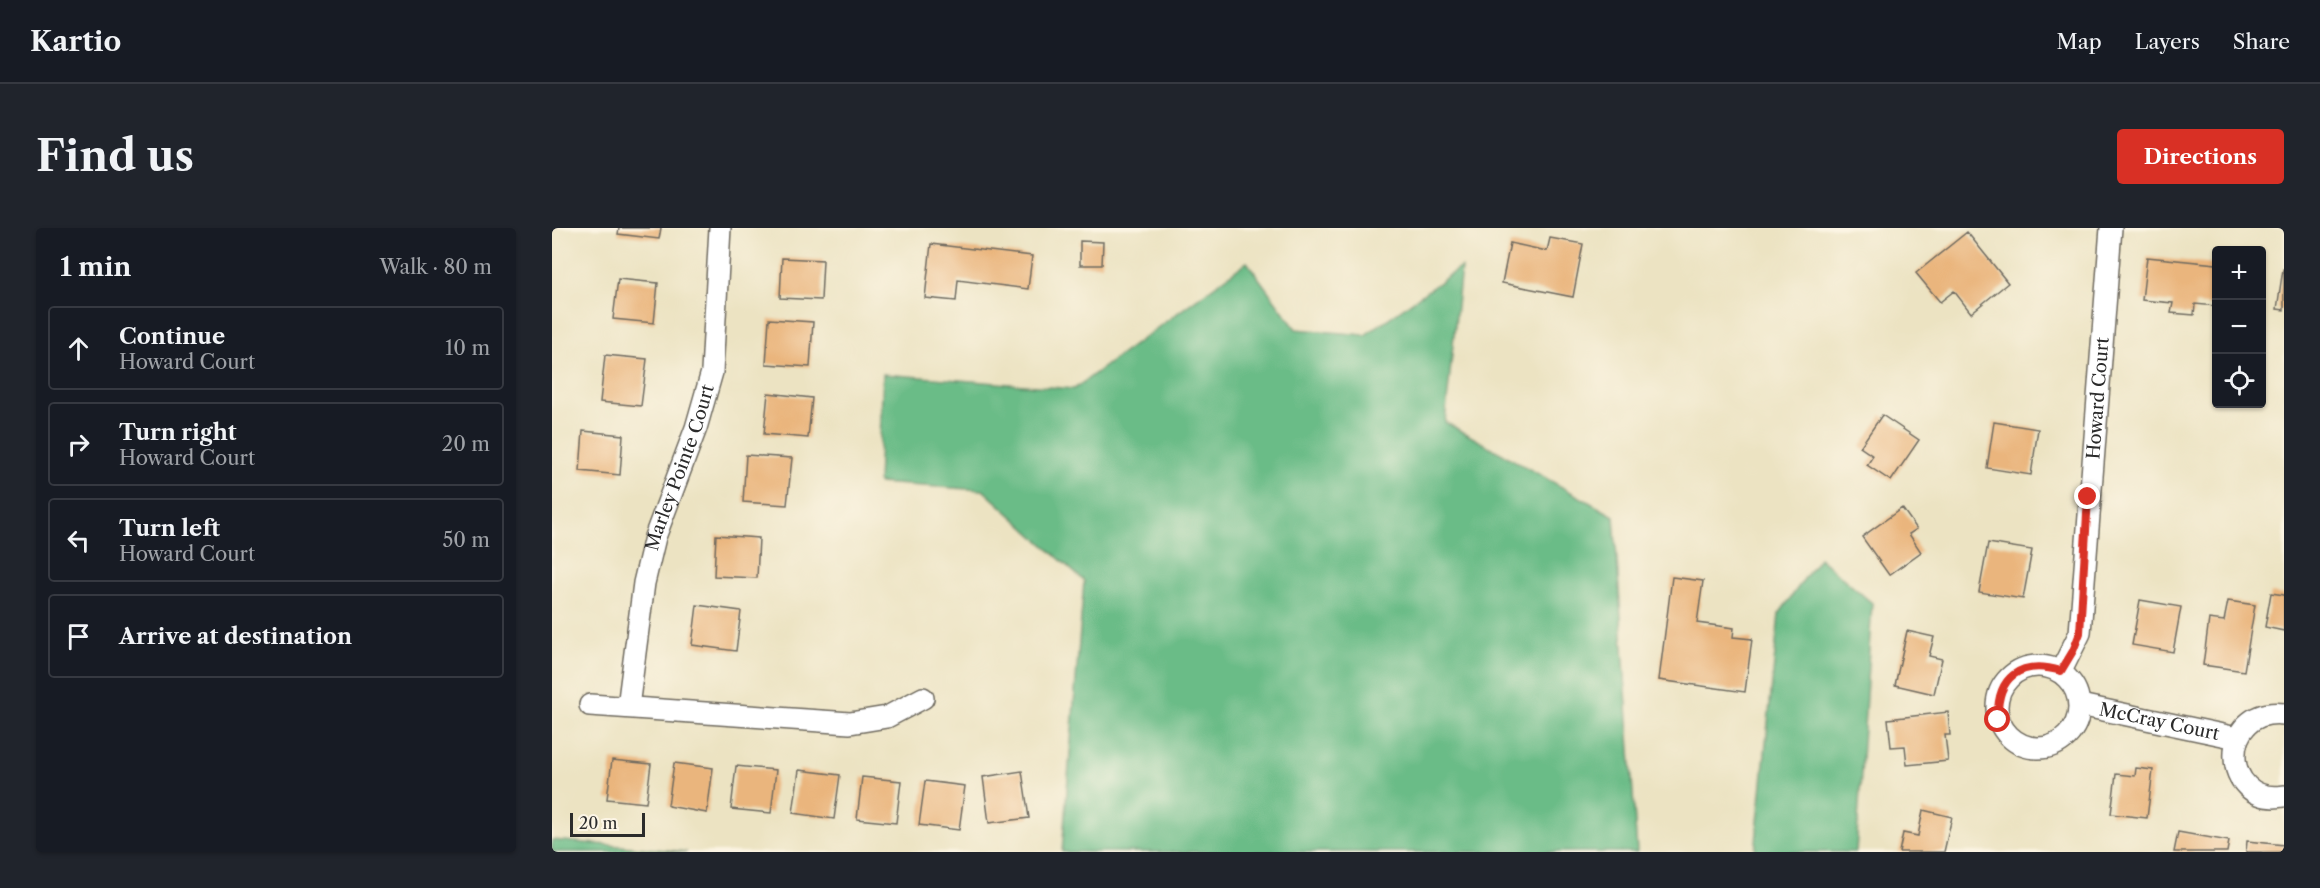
<!DOCTYPE html>
<meta charset="utf-8">
<style>
:root{--surface:#171b24;--page:#20242c;--text:#f1f3f6;--muted:#9ea1a6;--line:#363941;--accent:#d93025}
body{margin:0;font-family:"Libre Caslon Text",serif;background:var(--page);color:var(--text)}
.controls{position:absolute;right:18px;top:18px;display:grid;overflow:hidden;border-radius:6px;box-shadow:0 2px 4px #0004}
.controls button{width:54px;height:54px;display:grid;place-items:center;padding:0;border:0;border-bottom:2px solid var(--line);background:var(--surface);color:var(--text);font:30px sans-serif}
.scale{position:absolute;left:18px;bottom:15px;width:75px;box-sizing:border-box;padding-left:6px;border:3px solid #2b2b2b;border-top:0;font-size:16px;line-height:21px;white-space:nowrap;color:#2b2b2b;-webkit-text-stroke:4px #fcf5e5;paint-order:stroke}
.stop{position:absolute;width:18px;height:18px;margin:-14px;border:4px solid #d93025;border-radius:50%;background:#fff}
.stop.end{background:#d93025;border-color:#fff;box-shadow:0 2px 6px #0008}
.list{margin:0;padding:0;list-style:none}
h2{display:flex;justify-content:space-between;align-items:center;height:78px;margin:0;padding:0 24px;font-size:26px}
h2 small{font-size:20px;font-weight:400;color:var(--muted)}
.list li{display:grid;grid-template-columns:39px 1fr auto;gap:18px;align-items:center;box-sizing:border-box;height:84px;margin:0 12px 12px;padding:0 12px;border:2px solid var(--line);border-radius:6px}
.list b{display:block;font-size:22px;white-space:nowrap}
.list p{margin:0;font-size:20px;white-space:nowrap;color:var(--muted)}
.list em{font-size:20px;font-style:normal;color:var(--muted)}
.icon{flex:none;width:33px;height:33px;fill:none;stroke:currentColor;stroke-width:2;stroke-linecap:round;stroke-linejoin:round}
.map{position:relative;flex:none;width:1732px;height:624px;overflow:hidden;border-radius:6px}
header{display:flex;align-items:center;gap:36px;box-sizing:border-box;height:84px;padding:0 30px;background:var(--surface);border-bottom:2px solid var(--line)}
header strong{font-size:28px}
nav{display:flex;gap:33px;margin-inline-start:auto;font-size:21px}
.intro{display:flex;align-items:center;justify-content:space-between;box-sizing:border-box;height:144px;padding:0 36px}
h1{margin:0;font-size:42px}
.button{padding:15px 27px;border-radius:6px;background:var(--accent);color:#fff;font-size:21px;font-weight:700}
main{display:flex;gap:36px;padding:0 36px}
aside{flex:1;background:var(--surface);border-radius:6px;box-shadow:0 2px 4px #0004}
.map>svg:first-child{display:block}
</style>
<header>
<strong>Kartio</strong>
<nav><a>Map</a><a>Layers</a><a>Share</a></nav>
</header>
<div class="intro"><h1>Find us</h1><a class="button">Directions</a></div>
<main>
<aside>
<h2>1 min<small>Walk · 80 m</small></h2>
<ul class="list">
<li><svg class="icon" aria-label="ahead" viewBox="0 0 24 24"><path d="M12 20V5M6 11l6-6 6 6"/></svg><div><b>Continue</b><p>Howard Court</p></div><em>10 m</em></li>
<li><svg class="icon" aria-label="right" viewBox="0 0 24 24"><path d="M7 20v-9h11M14 6l5 5-5 5"/></svg><div><b>Turn right</b><p>Howard Court</p></div><em>20 m</em></li>
<li><svg class="icon" aria-label="left" viewBox="0 0 24 24"><path d="M17 20v-9H6M10 6l-5 5 5 5"/></svg><div><b>Turn left</b><p>Howard Court</p></div><em>50 m</em></li>
<li><svg class="icon" aria-label="arrive" viewBox="0 0 24 24"><path d="M6 21V4h12l-3 4 3 4H6"/></svg><div><b>Arrive at destination</b></div></li>
</ul>
</aside>
<div class="map">
<svg width="1732" height="624" viewBox="0 0 1732 624">
<rect width="100%" height="100%" fill="#fcf5e5"/>
<filter id="ink" filterUnits="userSpaceOnUse"><feTurbulence type="fractalNoise" baseFrequency=".0167" numOctaves="2"/><feDisplacementMap in="SourceGraphic" scale="12" xChannelSelector="R" yChannelSelector="G"/><feConvolveMatrix kernelMatrix="1 2 1 2 8 2 1 2 1" color-interpolation-filters="sRGB"/></filter>
<filter id="wash" filterUnits="userSpaceOnUse"><feTurbulence type="fractalNoise" baseFrequency=".008" numOctaves="4" result="noise"/><feDisplacementMap in="SourceGraphic" scale="24" xChannelSelector="R" yChannelSelector="G"/><feGaussianBlur stdDeviation="1.35" result="paint"/><feColorMatrix in="noise" values="0 0 0 0 0 0 0 0 0 0 0 0 0 0 0 0 0 1.4 0 .05"/><feComposite in="paint" operator="in"/></filter>
<g filter="url(#wash)">
<rect width="100%" height="100%" fill="#ece3c2"/>
<path fill="#6abc87" stroke="#4a7459" stroke-width="1.5" d="M695,34L744,101L813,107L909,39L893,194L1062,288L1085,624H510L532,353L431,262L326,255L331,146L522,161Z
M1267,330L1320,375L1304,624H1203L1227,386Z
M0,612L135,624H0Z"/>
<g id="blocks">
<path fill="#eab57d" d="M67,0H109L107,11L66,6Z
M1415,4L1456,55L1419,85L1402,63L1388,74L1364,45Z
M998,10L1031,16L1021,69L950,55L958,15L995,23Z
M528,13L551,14L550,37H528Z
M379,16L480,28L476,61L406,52L404,73L373,70Z
M1595,29L1664,36V78L1643,76L1642,87L1619,85L1621,75L1590,72Z
M230,30L271,32L269,72L228,70Z
M1731,41H1732V82L1725,81Z
M66,51L106,55L102,95L61,91Z
M217,91L261,94L258,139L214,136Z
M53,127L95,131L89,178L48,174Z
M216,165L260,170L256,210L212,206Z
M1330,187L1367,212L1339,253L1315,237L1321,228L1308,219Z
M1442,194L1486,201L1479,247L1435,240Z
M31,203L71,207L68,247L28,243Z
M194,227L240,230L235,277L191,274Z
M1350,280L1365,301L1357,306L1369,324L1337,347L1310,309Z
M164,307L207,310L205,350L162,348Z
M1436,315L1480,322L1471,371L1427,364Z
M1120,349L1151,353L1145,395L1182,400L1181,409L1200,411L1193,464L1107,452Z
M1719,365L1732,367V403L1713,399Z
M1588,372L1629,379L1621,424L1580,417Z
M1676,373L1703,377L1692,443L1651,437L1657,391L1672,393Z
M145,377L189,383L184,423L140,417Z
M1355,403L1382,409L1377,428L1390,431L1382,466L1343,457Z
M1396,484L1398,507H1393L1396,533L1355,537L1353,518L1339,519L1336,491Z
M60,532L99,536L94,575L55,571Z
M122,535L161,540L155,585L116,578Z
M184,538L224,542L219,585L179,581Z
M1584,540L1601,542L1595,590L1559,586L1564,546L1583,548Z
M247,542L288,547L282,591L241,585Z
M470,543L477,590L437,595L431,549Z
M310,549L349,553L344,595L305,591Z
M373,553L413,558L407,602L367,597Z
M1371,582L1400,589L1392,624H1347L1351,605L1366,608Z
M1626,604L1677,613L1675,624H1622Z
M1695,613L1732,617V624H1694Z"/>
</g>
</g>
<g filter="url(#ink)">
<use href="#blocks" fill-opacity="0" stroke="#6f6b60" stroke-width="1.5"/>
<g fill="none" stroke-linecap="round" stroke-linejoin="round">
<g stroke="#6f6b60" stroke-width="24">
<g id="street">
<circle cx="1486" cy="479" r="41"/>
<path id="s1" d="M1509,443L1528,405L1559,0"/>
<path d="M38,477L298,495L335,489L371,470"/>
<path id="s2" d="M1528,477L1685,510"/>
<path id="s3" d="M76,479L92,355L103,309L144,200L160,144L168,0"/>
<path d="M1732,486C1665,478 1668,579 1732,568"/>
</g>
</g>
<use href="#street" stroke="#fff" stroke-width="21"/>
</g>
</g>
<g fill="none" stroke-linecap="round" stroke-linejoin="round" filter="url(#ink)">
<path stroke="#d93025" stroke-width="8" d="M1446,492C1444,449 1468,431 1509,443L1521,423L1528,405L1536,269"/>
</g>
<g text-anchor="middle" dominant-baseline="central" stroke-width="6" stroke-linejoin="round" paint-order="stroke">
<g font-size="18" fill="#2b2b2b" stroke="#fcf5e5">
<text stroke="none"><textPath href="#s1" startOffset="278">Howard Court</textPath></text>
<text stroke="none"><textPath href="#s3" startOffset="246">Marley Pointe Court</textPath></text>
<text stroke="none"><textPath href="#s2" startOffset="81">McCray Court</textPath></text>
</g>
</g>
</svg>
<div class="controls">
<button>+</button>
<button>−</button>
<button><svg class="icon" aria-label="locate" viewBox="0 0 24 24"><circle cx="12" cy="12" r="6"/><path d="M12 2v4M12 18v4M2 12h4M18 12h4"/></svg></button>
</div>
<div class="scale">20 m</div>
<div class="stop" style="left:1446px;top:492px"></div>
<div class="stop end" style="left:1536px;top:269px"></div>
</div>
</main>
